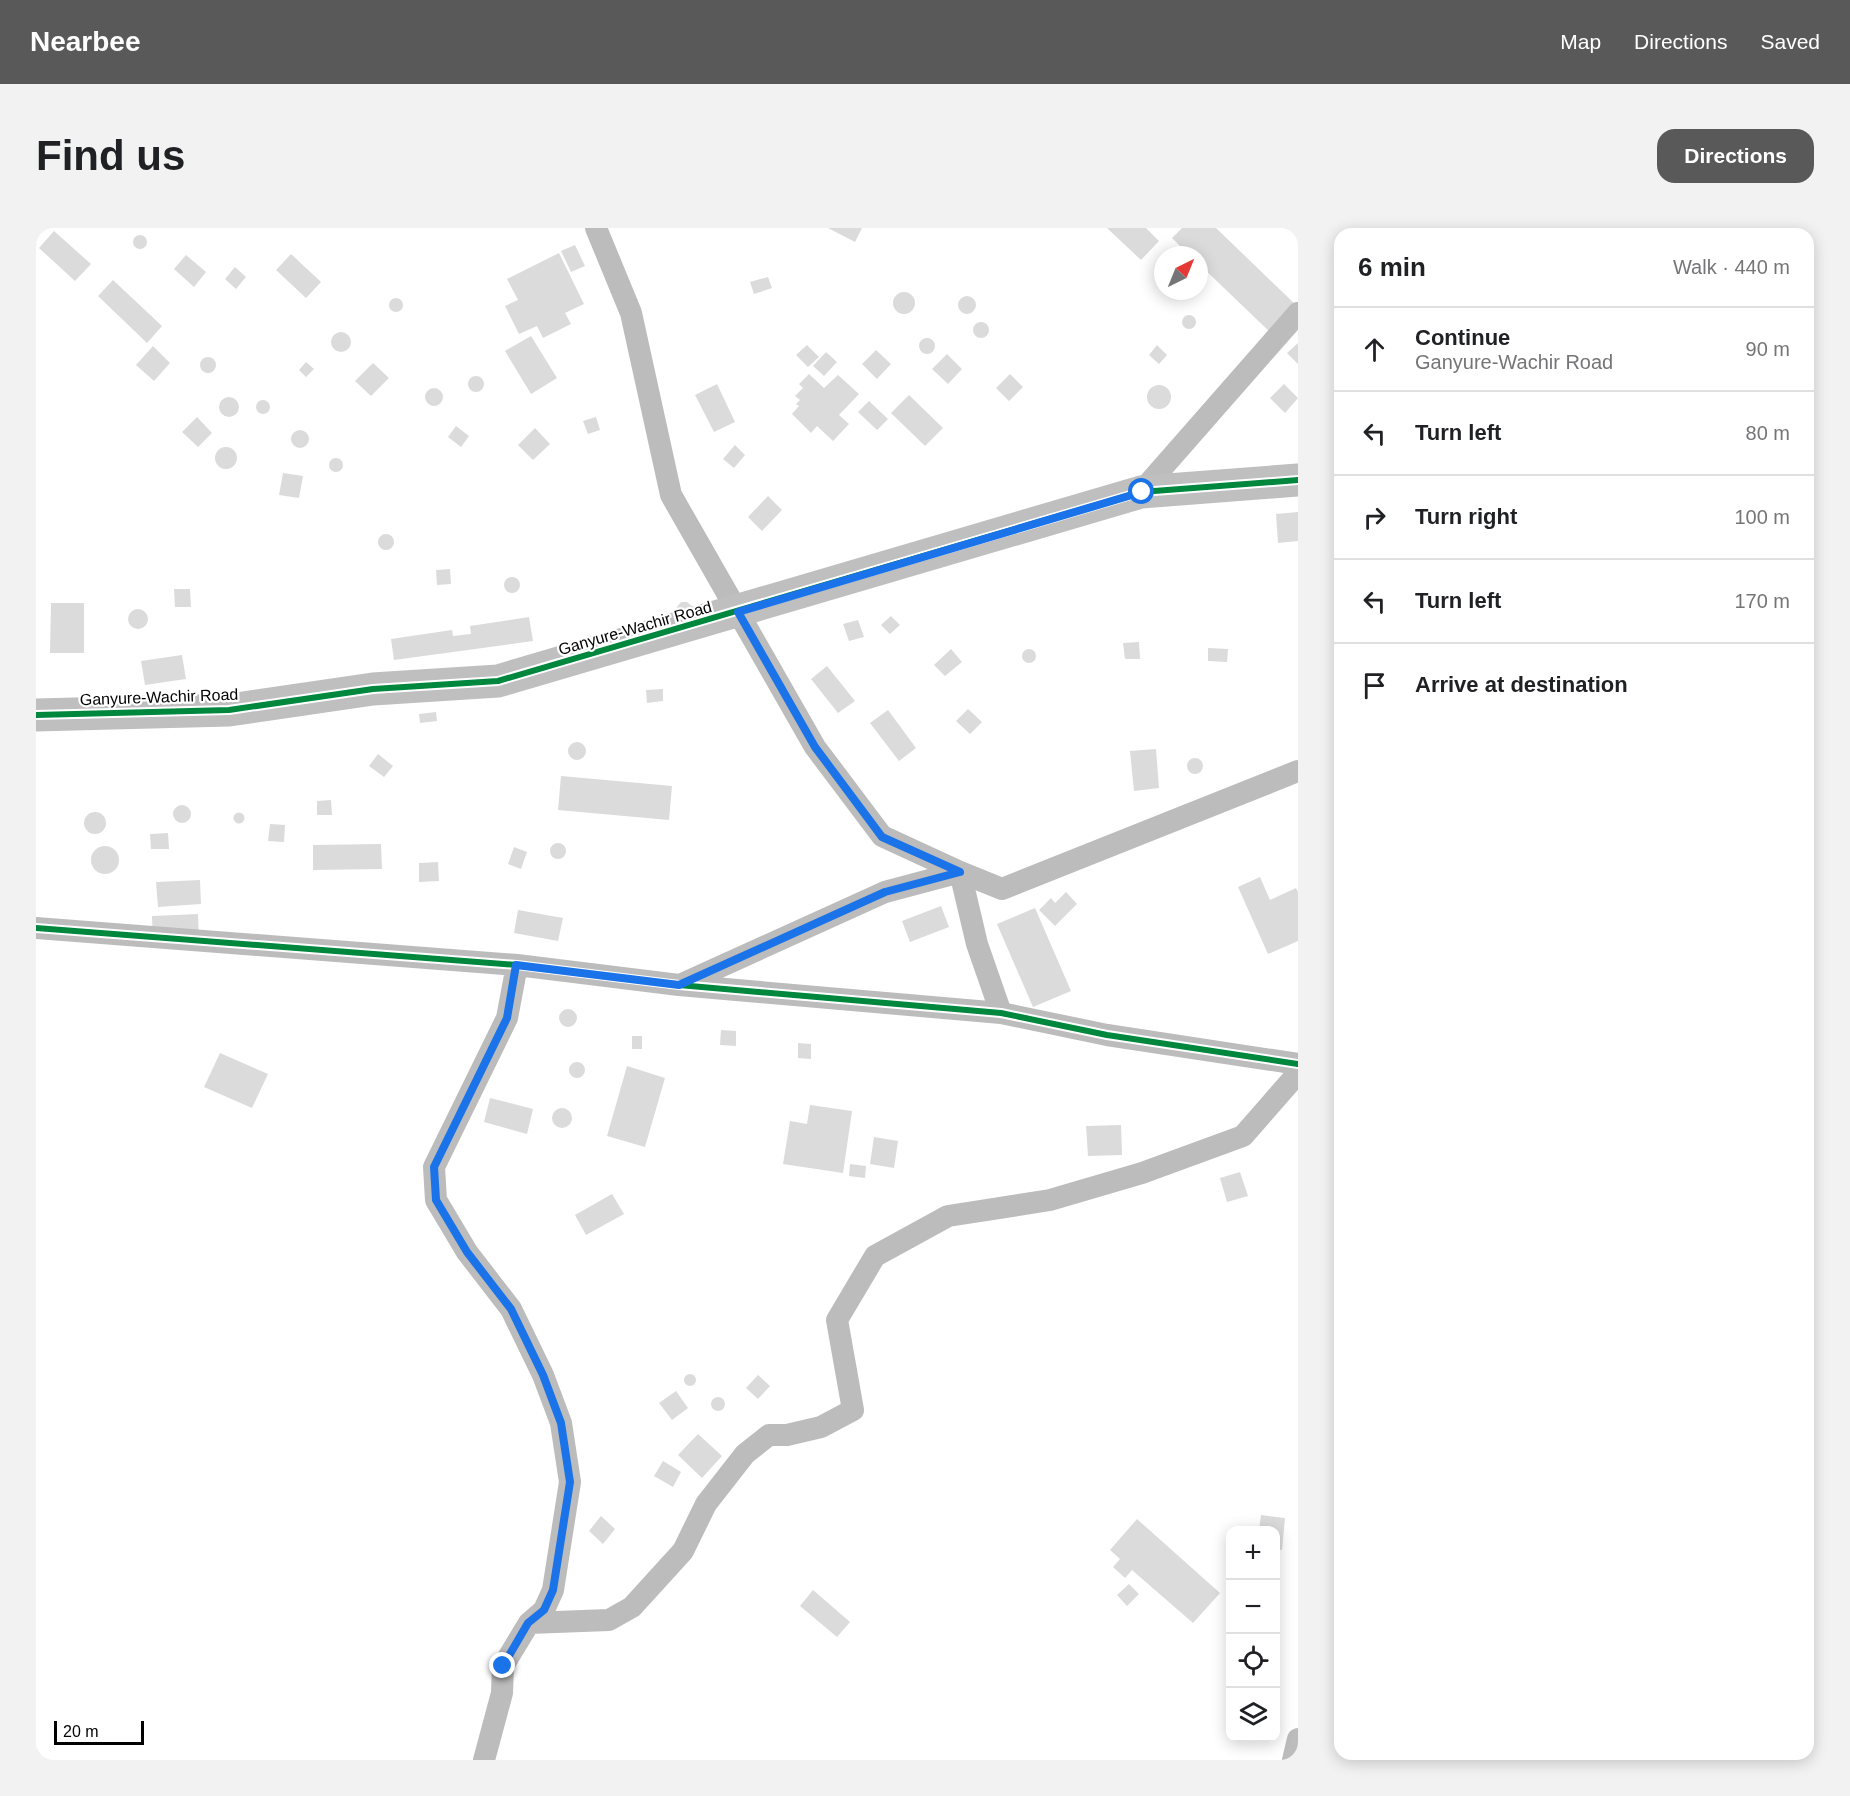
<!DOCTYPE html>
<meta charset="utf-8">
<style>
:root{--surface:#fff;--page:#f2f2f2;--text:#202124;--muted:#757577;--line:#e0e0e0;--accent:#595959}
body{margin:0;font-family:Helvetica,sans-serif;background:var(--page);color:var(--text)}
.controls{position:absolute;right:18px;bottom:18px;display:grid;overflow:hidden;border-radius:12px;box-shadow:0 3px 15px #0003}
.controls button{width:54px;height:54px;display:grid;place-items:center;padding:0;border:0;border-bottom:2px solid var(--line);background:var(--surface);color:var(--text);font:30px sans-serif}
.compass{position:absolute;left:1118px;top:18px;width:54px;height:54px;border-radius:50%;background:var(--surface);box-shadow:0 3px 15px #0003;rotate:43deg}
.scale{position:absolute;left:18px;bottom:15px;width:90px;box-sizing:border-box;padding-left:6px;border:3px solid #000;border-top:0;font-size:16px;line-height:21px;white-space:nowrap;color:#000;-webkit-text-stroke:4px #fff;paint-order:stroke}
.stop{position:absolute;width:18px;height:18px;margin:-14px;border:4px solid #1a73e8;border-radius:50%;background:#fff}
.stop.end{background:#1a73e8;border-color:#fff;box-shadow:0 2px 6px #0008}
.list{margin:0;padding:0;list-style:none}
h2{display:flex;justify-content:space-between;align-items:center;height:78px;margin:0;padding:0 24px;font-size:26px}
h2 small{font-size:20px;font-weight:400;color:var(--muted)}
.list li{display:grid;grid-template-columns:39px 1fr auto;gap:18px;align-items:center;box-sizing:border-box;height:84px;padding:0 24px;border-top:2px solid var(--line)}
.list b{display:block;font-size:22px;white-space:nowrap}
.list p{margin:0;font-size:20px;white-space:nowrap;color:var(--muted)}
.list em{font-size:20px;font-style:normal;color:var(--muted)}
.icon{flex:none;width:33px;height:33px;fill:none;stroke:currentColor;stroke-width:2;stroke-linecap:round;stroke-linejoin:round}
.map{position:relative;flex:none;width:1262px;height:1532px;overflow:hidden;border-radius:18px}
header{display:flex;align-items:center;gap:36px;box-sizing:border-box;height:84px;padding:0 30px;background:var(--accent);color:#fff}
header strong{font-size:28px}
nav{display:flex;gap:33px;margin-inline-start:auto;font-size:21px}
.intro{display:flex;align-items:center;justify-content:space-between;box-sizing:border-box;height:144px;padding:0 36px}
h1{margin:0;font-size:42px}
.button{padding:15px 27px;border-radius:18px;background:var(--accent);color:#fff;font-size:21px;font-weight:700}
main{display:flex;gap:36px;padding:0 36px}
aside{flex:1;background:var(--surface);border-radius:18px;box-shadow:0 3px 15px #0003}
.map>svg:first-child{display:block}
</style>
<header>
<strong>Nearbee</strong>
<nav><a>Map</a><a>Directions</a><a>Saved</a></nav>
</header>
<div class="intro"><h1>Find us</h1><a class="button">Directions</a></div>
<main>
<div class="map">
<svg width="1262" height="1532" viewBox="0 0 1262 1532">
<rect width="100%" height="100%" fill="#fff"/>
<path fill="#dbdbdb" d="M792,0H826L819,14Z
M1071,0H1110L1123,13L1105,32Z
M1146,0H1180L1262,79L1236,106L1163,36V27H1153L1136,10Z
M18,3L55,36L39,53L3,20Z
M97 14a7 7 0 1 1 14 0a7 7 0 1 1-14 0Z
M539,17L549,38L535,44L525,23Z
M523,25L548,76L529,85L535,96L507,110L501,98L483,106L469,78L482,72L471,51Z
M255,26L285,54L270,70L240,42Z
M150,27L170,44L158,59L138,41Z
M199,39L210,49L200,61L189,51Z
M732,49L736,60L718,66L714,54Z
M77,52L126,98L111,115L62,68Z
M857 75a11 11 0 1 1 22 0a11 11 0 1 1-22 0Z
M922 77a9 9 0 1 1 18 0a9 9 0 1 1-18 0Z
M353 77a7 7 0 1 1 14 0a7 7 0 1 1-14 0Z
M1146 94a7 7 0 1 1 14 0a7 7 0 1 1-14 0Z
M937 102a8 8 0 1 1 16 0a8 8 0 1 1-16 0Z
M295 114a10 10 0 1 1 20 0a10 10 0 1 1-20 0Z
M495,108L521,150L495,166L469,123Z
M883 118a8 8 0 1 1 16 0a8 8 0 1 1-16 0Z
M1262,115V136L1251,125Z
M771,117L783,129L772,139L760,127Z
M1121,117L1131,127L1123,136L1113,127Z
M117,118L134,135L118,153L100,137Z
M840,122L855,136L841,151L826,136Z
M790,124L801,134L788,148L777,138Z
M911,126L926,141L912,156L896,141Z
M164 137a8 8 0 1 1 16 0a8 8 0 1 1-16 0Z
M270,134L278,141L270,149L263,142Z
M337,135L353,150L335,168L319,153Z
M773,146L788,160L802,147L823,166L803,187L813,196L797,213L781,198L775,205L756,186L763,178L760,176L764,172L759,168L767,160L763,156Z
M974,146L987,159L973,173L960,160Z
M432 156a8 8 0 1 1 16 0a8 8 0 1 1-16 0Z
M681,156L699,194L678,204L659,167Z
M1248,156L1262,170L1249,185L1234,170Z
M1111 169a12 12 0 1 1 24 0a12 12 0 1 1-24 0Z
M389 169a9 9 0 1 1 18 0a9 9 0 1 1-18 0Z
M873,167L907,200L889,218L855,185Z
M183 179a10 10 0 1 1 20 0a10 10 0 1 1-20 0Z
M220 179a7 7 0 1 1 14 0a7 7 0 1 1-14 0Z
M833,173L852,191L841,202L822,184Z
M161,189L176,205L162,219L146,204Z
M560,189L564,202L552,206L547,193Z
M420,198L433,208L425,219L412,209Z
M499,200L514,216L497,232L482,217Z
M255 211a9 9 0 1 1 18 0a9 9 0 1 1-18 0Z
M699,217L709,227L698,240L687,231Z
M179 230a11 11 0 1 1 22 0a11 11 0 1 1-22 0Z
M293 237a7 7 0 1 1 14 0a7 7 0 1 1-14 0Z
M247,245L267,248L263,270L243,267Z
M732,268L746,282L726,303L712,289Z
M1262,284V313L1242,315L1240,286Z
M342 314a8 8 0 1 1 16 0a8 8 0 1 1-16 0Z
M414,341L415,356L401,357L400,342Z
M468 357a8 8 0 1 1 16 0a8 8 0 1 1-16 0Z
M138,361H154L155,379H139Z
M645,374H651L656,378V385H641V379Z
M15,375H48V425H14Z
M92 391a10 10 0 1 1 20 0a10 10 0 1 1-20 0Z
M855,388L864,397L854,406L845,397Z
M493,389L497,413L358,432L355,411L416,402L417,408L435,406L434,398Z
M822,392L828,409L813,413L807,396Z
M1103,414L1104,431H1089L1087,415Z
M1172,420L1192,421L1191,434L1172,433Z
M986 428a7 7 0 1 1 14 0a7 7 0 1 1-14 0Z
M915,421L926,434L909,448L898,437Z
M146,427L150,451L109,457L105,433Z
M791,438L819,473L802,485L775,451Z
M627,461V473L611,475L610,462Z
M932,481L946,494L934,506L920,493Z
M852,482L880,520L863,533L834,495Z
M400,484L401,493L384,495L383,486Z
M532 523a9 9 0 1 1 18 0a9 9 0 1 1-18 0Z
M1120,521L1123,560L1098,563L1094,523Z
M342,526L357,538L348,549L333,538Z
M1151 538a8 8 0 1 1 16 0a8 8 0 1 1-16 0Z
M525,548L636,558L633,592L522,582Z
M295,572L296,587H281V573Z
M137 586a9 9 0 1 1 18 0a9 9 0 1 1-18 0Z
M197.5 590a5.5 5.5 0 1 1 11 0a5.5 5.5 0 1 1-11 0Z
M48 595a11 11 0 1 1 22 0a11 11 0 1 1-22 0Z
M234,596L249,597L248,614L232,613Z
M132,605L133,621H115L114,606Z
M514 623a8 8 0 1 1 16 0a8 8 0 1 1-16 0Z
M345,616L346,641L277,642V617Z
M55 632a14 14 0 1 1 28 0a14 14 0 1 1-28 0Z
M478,619L491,624L485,641L472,636Z
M402,634L403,653L383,654V635Z
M1224,649L1234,672L1260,660L1262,664V713L1232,726L1202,659Z
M164,652L165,676L122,679L120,654Z
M1030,664L1041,676L1019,698L1003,682L1015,670L1019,675Z
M905,678L913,699L874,714L866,693Z
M999,680L1035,763L997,779L961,696Z
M482,682L527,690L522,713L478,705Z
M162,686L163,715L117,717L116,688Z
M523 790a9 9 0 1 1 18 0a9 9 0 1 1-18 0Z
M685,802L700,803V818L684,817Z
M596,808H606V821H596Z
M762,815L775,816V831L762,830Z
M184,825L232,846L216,880L168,859Z
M533 842a8 8 0 1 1 16 0a8 8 0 1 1-16 0Z
M591,838L629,850L609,919L571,908Z
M454,870L497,881L491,906L448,894Z
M774,877L816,883L807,945L747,936L754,893L771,896Z
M516 890a10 10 0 1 1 20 0a10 10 0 1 1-20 0Z
M1085,897L1086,927L1052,928L1050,898Z
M838,909L862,913L858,940L834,936Z
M814,936L830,938L829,950L813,948Z
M1204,944L1212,968L1191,974L1184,950Z
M576,966L588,986L550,1007L539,987Z
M648 1152a6 6 0 1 1 12 0a6 6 0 1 1-12 0Z
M722,1147L734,1158L722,1171L710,1160Z
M640,1163L652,1180L636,1192L623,1175Z
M675 1176a7 7 0 1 1 14 0a7 7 0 1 1-14 0Z
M662,1206L686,1228L666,1250L642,1227Z
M627,1233L645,1244L637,1259L618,1248Z
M1225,1287L1249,1290L1246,1322L1240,1321V1302H1223Z
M565,1288L579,1301L567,1316L553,1303Z
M1101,1291L1184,1365L1157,1395L1096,1342L1089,1350L1077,1339L1084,1331L1074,1322Z
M1093,1356L1103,1366L1091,1378L1081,1367Z
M777,1362L814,1394L801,1409L764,1378Z"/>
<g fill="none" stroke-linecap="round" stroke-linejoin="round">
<path stroke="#bcbcbc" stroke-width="22" d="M560,0L595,85L635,267L779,519L846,608L924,644L941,716L965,785
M1105,264L1262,85
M0,700L481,737L643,757L965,785L1071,807L1262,836
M646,756L849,664L924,644L966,661L1262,543
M493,1395L573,1392L596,1379L647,1323L670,1276L709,1226L733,1207H751L785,1199L817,1182L801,1092L839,1028L912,988L1014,972L1106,945L1207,908L1262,845
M448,1532L466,1465L467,1438L493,1395L508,1382L517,1362L534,1254L525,1195L507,1147L475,1081L431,1024L400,972L398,939L471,790L481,737
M1257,1532L1262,1511"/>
<path stroke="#bfbfbf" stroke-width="33" d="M0,487L193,482L337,461L462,453L1105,264L1262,252"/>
<g stroke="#fff" stroke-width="10">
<path id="cycleway" d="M0,487L193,482L337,461L462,453L1105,264L1262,252
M0,700L481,737L643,757L965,785L1071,807L1262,836"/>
</g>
<use href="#cycleway" stroke="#00873e" stroke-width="6"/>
</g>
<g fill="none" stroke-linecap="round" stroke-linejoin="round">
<path stroke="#1a73e8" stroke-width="8" d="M467,1438L492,1395L508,1382L517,1362L534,1254L525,1195L507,1147L475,1081L431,1024L400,972L398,939L471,790L480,737L643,757L849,664L924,644L846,609L779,519L702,384L1106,264"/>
</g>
<g text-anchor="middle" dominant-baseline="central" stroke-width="4.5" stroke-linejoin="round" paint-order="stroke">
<g font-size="16" fill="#000" stroke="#fff">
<text transform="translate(599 400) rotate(-16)">Ganyure-Wachir Road</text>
<text transform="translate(123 469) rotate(-2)">Ganyure-Wachir Road</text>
</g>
</g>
</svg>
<div class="controls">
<button>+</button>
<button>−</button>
<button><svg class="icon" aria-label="locate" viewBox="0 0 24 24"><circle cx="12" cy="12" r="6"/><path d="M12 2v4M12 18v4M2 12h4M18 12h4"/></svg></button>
<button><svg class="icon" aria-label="layers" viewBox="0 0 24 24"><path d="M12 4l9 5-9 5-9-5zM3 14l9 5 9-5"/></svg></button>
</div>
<svg class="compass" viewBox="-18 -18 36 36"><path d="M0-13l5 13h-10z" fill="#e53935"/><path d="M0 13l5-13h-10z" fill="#757577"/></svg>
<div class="scale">20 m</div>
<div class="stop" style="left:1106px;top:264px"></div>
<div class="stop end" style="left:467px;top:1438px"></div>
</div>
<aside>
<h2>6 min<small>Walk · 440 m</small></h2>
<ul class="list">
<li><svg class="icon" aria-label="ahead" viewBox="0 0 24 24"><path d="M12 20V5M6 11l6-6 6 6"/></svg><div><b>Continue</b><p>Ganyure-Wachir Road</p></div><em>90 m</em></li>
<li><svg class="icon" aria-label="left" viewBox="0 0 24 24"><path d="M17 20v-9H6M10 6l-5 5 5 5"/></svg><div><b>Turn left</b></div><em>80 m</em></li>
<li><svg class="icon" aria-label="right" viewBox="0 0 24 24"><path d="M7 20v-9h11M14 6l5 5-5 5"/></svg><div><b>Turn right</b></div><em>100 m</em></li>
<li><svg class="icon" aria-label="left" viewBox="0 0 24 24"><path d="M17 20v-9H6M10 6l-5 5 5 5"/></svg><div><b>Turn left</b></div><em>170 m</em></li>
<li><svg class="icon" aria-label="arrive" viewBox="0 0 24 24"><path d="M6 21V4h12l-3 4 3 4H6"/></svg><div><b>Arrive at destination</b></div></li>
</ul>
</aside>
</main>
